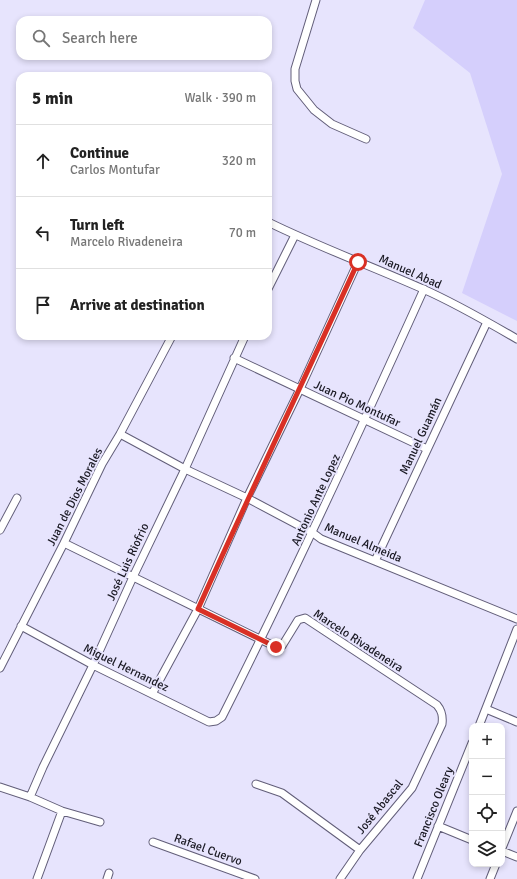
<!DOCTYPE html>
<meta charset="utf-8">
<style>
:root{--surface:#fff;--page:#f2f2f2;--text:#222;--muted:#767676;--line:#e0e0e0}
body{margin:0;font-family:Signika,sans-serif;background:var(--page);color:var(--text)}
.controls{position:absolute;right:12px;bottom:12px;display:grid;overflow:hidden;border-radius:8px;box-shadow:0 2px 6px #0003}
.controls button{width:36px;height:36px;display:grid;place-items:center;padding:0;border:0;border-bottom:1px solid var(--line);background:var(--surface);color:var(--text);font:20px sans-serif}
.stop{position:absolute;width:12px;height:12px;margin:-9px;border:3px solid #d93025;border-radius:50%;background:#fff}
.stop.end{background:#d93025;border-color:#fff;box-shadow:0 1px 4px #0008}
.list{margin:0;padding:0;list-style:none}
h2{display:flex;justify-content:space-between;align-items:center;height:52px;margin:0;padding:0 16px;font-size:17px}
h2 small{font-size:13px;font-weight:400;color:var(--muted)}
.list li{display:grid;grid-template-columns:26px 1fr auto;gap:12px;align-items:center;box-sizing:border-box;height:72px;padding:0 16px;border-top:1px solid var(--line)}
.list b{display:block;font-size:15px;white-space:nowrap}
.list p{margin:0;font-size:13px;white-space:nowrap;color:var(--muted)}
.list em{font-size:13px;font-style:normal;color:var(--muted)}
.icon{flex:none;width:22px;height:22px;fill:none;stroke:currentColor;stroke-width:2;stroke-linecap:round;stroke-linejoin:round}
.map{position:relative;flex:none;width:517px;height:879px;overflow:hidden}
.search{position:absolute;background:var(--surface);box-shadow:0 2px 6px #0003;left:16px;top:16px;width:256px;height:44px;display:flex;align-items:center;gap:10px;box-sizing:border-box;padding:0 14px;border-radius:12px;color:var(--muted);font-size:15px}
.panel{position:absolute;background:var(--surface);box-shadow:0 2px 6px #0003;left:16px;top:72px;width:256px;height:268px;border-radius:12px}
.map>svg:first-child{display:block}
</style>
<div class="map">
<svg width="517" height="879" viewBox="0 0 517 879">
<rect width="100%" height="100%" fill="#e7e4fd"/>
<path fill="#d5cffc" d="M425,0H517V321L462,293L502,174L470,73L413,28Z"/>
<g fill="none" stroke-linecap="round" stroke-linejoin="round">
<g stroke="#625e79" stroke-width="9">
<path id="minor" d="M316,0L295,69V81L297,89L314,110L332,124L366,139
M268,222C319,247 371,266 423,289C455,303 486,321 517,339
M268,289L295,235
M234,358L427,449
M120,434L185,469L247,498L313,533L321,539L517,619
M0,530L17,498
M64,543L276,647L282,646L298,620L305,618L437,705C442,711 443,716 442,724L412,788L360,850L340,879
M375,561L487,322
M21,626L93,665L209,722L216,721L222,717C293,576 359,433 424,289
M0,668L64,543L102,464L120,434L172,336
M152,694L198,609L247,498L300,389L358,262
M486,709L517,722
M479,726L517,629
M256,784L282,793L360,850
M0,787L30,797L62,811L100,822
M30,797L43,767L93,665L133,577L185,469L245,336
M438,826L472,840
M153,842L255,879
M502,848L517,811
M502,851L517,857
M37,879L62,811
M107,879L109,873
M417,879L472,743
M490,879L496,864"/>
</g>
<use href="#minor" stroke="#fff" stroke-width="7"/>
</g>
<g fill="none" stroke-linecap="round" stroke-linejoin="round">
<path stroke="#d93025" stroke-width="5" d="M276,647L198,609C250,493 305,378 358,262"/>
</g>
<g text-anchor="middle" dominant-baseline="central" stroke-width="4" stroke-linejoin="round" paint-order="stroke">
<g font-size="12" fill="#191822" stroke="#e7e4fd">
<text transform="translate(410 272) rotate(24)">Manuel Abad</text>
<text transform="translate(357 404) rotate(25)">Juan Pio Montufar</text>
<text transform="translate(421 436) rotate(-65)">Manuel Guamán</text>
<text transform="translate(75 497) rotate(-63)">Juan de Dios Morales</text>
<text transform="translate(316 500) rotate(-65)">Antonio Ante Lopez</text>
<text transform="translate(363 543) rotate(23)">Manuel Almeida</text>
<text transform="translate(128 562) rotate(-65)">José Luis Riofrio</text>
<text transform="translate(358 641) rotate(33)">Marcelo Rivadeneira</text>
<text transform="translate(126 668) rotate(26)">Miguel Hernandez</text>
<text transform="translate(380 807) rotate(-51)">José Abascal</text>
<text transform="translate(434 807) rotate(-68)">Francisco Oleary</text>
<text transform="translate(208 850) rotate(20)">Rafael Cuervo</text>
</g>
</g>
</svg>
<div class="controls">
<button>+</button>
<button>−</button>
<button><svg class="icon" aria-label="locate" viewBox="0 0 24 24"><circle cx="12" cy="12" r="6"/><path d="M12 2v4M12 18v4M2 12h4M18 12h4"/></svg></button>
<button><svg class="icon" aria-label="layers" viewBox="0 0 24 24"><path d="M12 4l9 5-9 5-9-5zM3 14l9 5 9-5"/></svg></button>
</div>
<div class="stop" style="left:358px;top:262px"></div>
<div class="stop end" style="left:276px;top:647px"></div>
<div class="search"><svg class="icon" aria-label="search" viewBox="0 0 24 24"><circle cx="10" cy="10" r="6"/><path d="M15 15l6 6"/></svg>Search here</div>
<section class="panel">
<h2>5 min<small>Walk · 390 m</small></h2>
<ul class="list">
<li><svg class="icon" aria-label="ahead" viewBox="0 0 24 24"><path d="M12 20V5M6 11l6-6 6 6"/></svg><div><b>Continue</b><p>Carlos Montufar</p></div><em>320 m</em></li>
<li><svg class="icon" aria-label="left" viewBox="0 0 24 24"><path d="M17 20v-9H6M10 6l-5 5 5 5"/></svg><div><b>Turn left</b><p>Marcelo Rivadeneira</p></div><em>70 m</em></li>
<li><svg class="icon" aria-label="arrive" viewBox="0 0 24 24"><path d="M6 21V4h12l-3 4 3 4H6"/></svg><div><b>Arrive at destination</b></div></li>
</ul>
</section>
</div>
